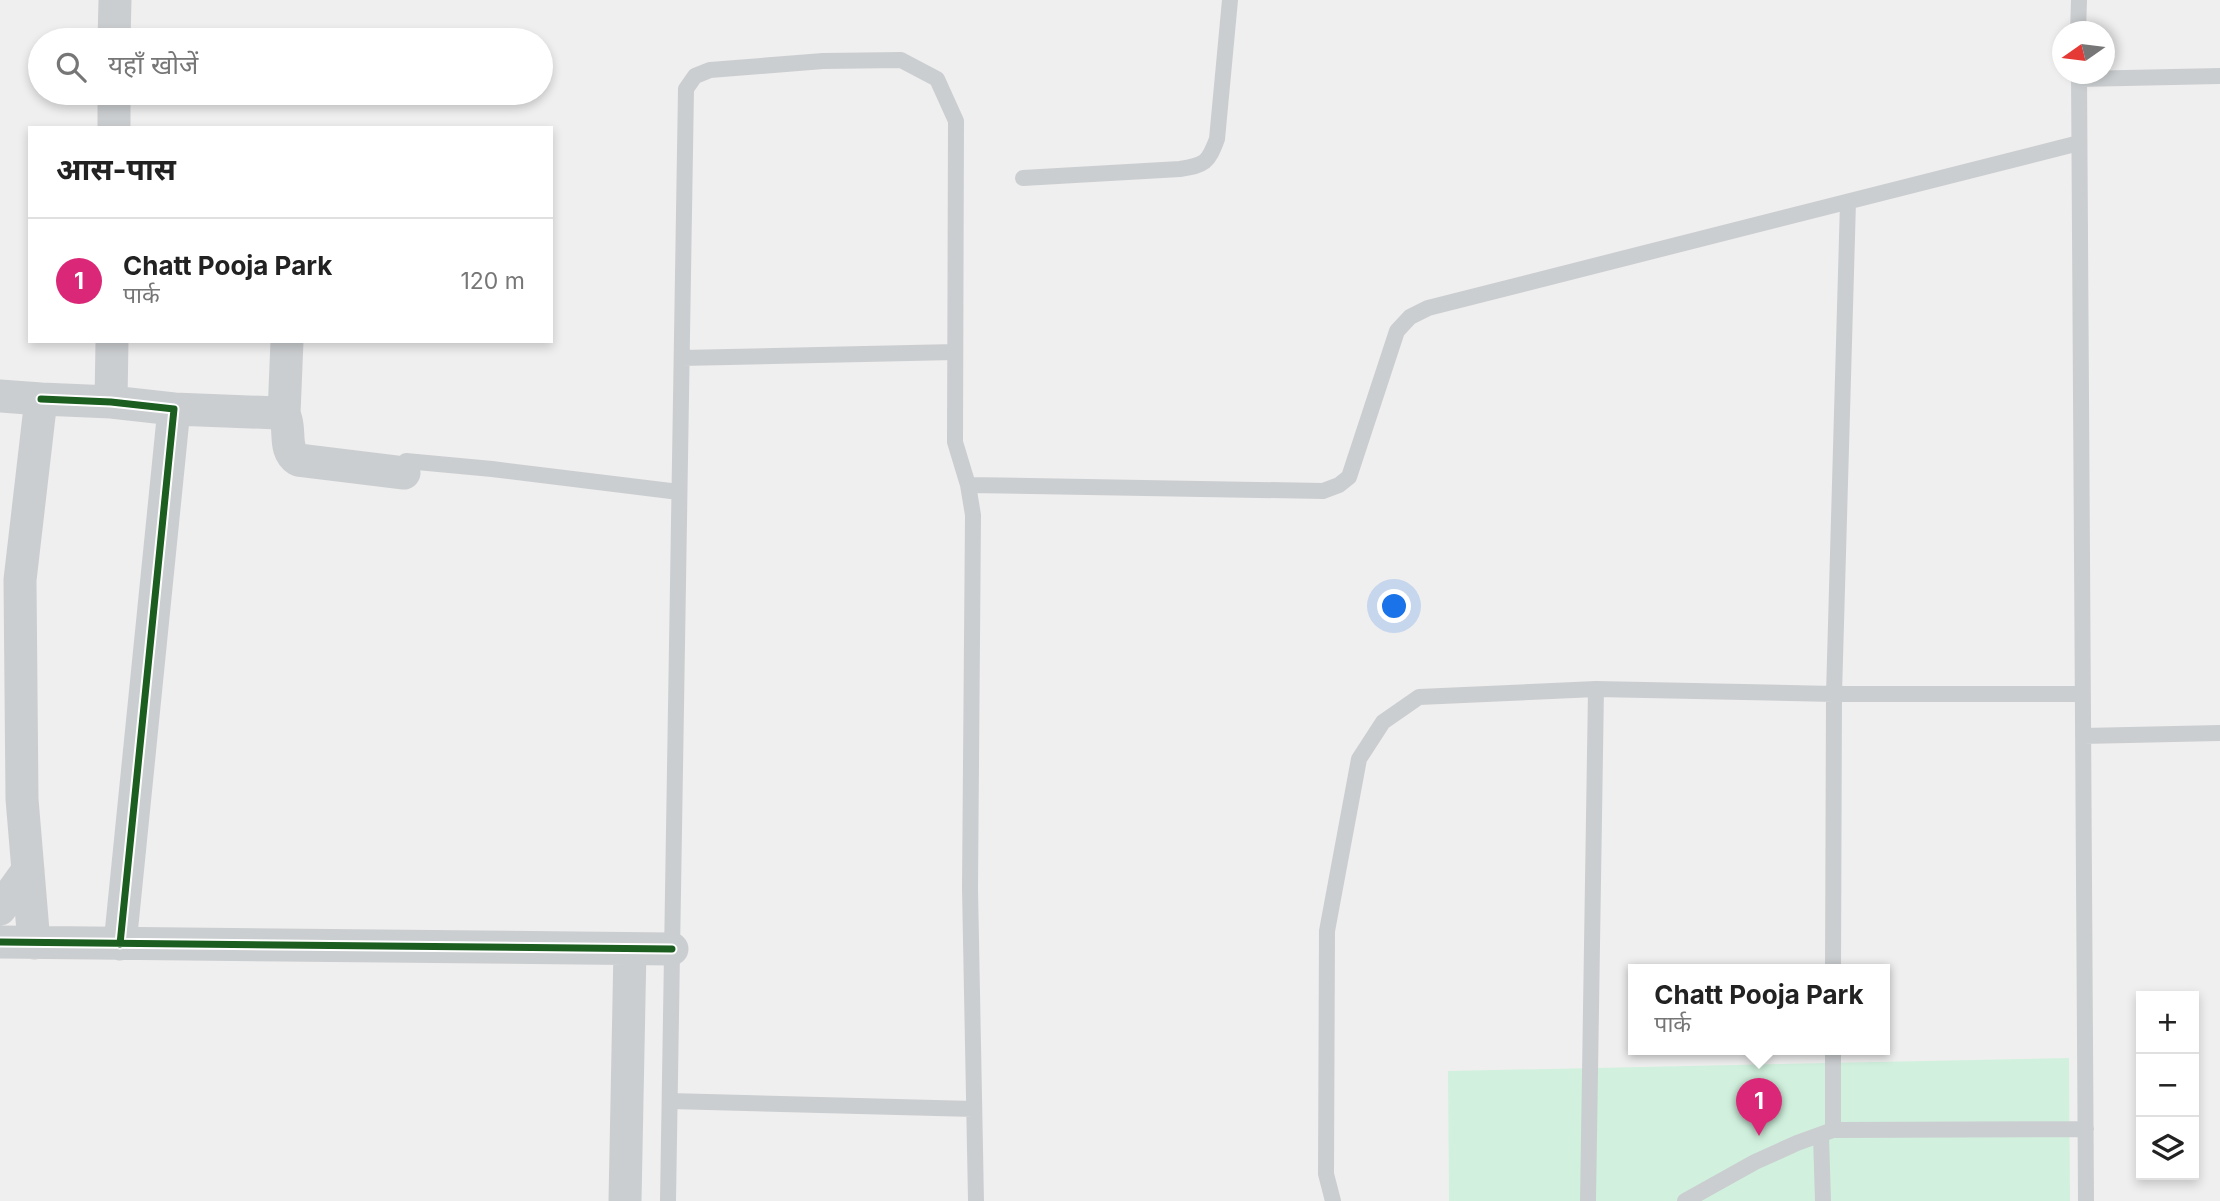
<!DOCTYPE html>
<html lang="hi">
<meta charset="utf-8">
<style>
:root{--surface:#fff;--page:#f6f6f6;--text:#222;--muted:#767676;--line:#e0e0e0;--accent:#db2777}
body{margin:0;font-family:Inter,"Noto Sans Devanagari",sans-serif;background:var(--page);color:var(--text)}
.controls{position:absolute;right:21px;bottom:21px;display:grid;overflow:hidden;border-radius:0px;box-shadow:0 4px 10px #0003}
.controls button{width:63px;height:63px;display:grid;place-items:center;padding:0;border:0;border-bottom:2px solid var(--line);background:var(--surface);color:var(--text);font:35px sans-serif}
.compass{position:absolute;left:2052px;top:21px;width:63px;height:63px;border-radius:50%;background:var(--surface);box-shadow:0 4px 10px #0003;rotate:256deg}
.you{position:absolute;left:1395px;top:607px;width:24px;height:24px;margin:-18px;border:5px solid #fff;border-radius:50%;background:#1a73e8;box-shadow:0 0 0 10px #1a73e833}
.badge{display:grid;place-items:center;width:46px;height:46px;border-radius:50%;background:var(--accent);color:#fff;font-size:23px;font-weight:700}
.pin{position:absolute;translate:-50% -58px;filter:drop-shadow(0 2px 4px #0008)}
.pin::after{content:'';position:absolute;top:37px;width:24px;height:21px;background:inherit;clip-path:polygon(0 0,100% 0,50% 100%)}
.popup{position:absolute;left:1628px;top:964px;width:262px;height:91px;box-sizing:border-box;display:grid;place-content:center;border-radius:0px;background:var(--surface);filter:drop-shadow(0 2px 5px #0005);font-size:23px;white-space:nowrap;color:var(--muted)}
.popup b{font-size:26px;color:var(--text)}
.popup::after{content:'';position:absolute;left:50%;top:100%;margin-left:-14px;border:14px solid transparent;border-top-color:var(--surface)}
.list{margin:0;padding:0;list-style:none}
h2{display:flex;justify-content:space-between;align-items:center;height:91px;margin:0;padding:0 28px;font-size:30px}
h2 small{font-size:23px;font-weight:400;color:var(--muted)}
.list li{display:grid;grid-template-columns:46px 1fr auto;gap:21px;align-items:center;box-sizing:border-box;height:126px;padding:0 28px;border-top:2px solid var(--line)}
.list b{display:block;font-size:26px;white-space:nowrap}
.list p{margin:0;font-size:23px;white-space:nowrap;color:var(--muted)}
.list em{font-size:23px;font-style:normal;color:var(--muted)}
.icon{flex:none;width:38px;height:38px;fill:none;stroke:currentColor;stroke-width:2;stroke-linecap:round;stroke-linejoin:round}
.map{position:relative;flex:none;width:2220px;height:1201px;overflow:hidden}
.search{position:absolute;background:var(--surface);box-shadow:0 4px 10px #0003;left:28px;top:28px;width:525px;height:77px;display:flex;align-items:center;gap:18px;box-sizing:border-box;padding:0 24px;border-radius:38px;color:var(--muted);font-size:26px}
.panel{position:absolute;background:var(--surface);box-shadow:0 4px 10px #0003;left:28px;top:126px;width:525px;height:217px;border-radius:0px}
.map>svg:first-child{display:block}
</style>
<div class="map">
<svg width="2220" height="1201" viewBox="0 0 2220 1201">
<rect width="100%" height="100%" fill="#f0efef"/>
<path fill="#d1f1de" d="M2069,1058L2070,1201H1449L1448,1071Z"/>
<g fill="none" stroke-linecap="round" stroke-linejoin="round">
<path stroke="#cbced0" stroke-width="16" d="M2078,32L2079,0
M2079,74L2086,1201
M2079,79L2220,76
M1023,178L1180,169C1205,165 1208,163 1217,139L1230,0
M682,358L955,352
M406,461L492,469L679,492
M968,485L1323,491L1339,485L1349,477L1397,331L1410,317L1428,308L2079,143
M2083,736L2220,733
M1833,970L1834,694L1848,202
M670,1101L974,1109
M1833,1130V1050
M1821,1136L1823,1201
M668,1201L686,89L695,76L710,70L823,61L901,60L937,79L956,121L955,442L968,485L973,515L970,888L976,1201
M1333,1201L1326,1174L1327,931L1359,759L1383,722L1419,697L1596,689L1834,694H2083
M1588,1201L1596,689
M1685,1201L1755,1162L1797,1143L1833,1130L2086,1129"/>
<path stroke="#cbced0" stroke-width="33" d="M114,40L115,0
M114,128V93
M0,396L41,399L20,580L22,799L34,943
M41,399L111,402L174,409L120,944
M111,402L112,341
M174,409L278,413L284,414C292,429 282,449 298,460L404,473
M284,414L287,341
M0,909L28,870
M0,942L672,949
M625,1201L630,949"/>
<g stroke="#fff" stroke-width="11">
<path id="cycleway" d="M41,399L111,402L174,409L120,944
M0,942L672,949"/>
</g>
<use href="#cycleway" stroke="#1b5e20" stroke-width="7"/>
</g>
</svg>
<div class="controls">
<button>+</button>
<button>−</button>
<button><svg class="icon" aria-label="layers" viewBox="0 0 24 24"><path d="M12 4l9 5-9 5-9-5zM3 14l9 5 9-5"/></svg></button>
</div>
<svg class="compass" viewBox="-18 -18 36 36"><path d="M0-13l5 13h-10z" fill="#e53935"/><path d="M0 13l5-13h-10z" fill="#767676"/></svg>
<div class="you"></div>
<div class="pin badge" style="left:1759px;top:1136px">1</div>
<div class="popup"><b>Chatt Pooja Park</b>पार्क</div>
<div class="search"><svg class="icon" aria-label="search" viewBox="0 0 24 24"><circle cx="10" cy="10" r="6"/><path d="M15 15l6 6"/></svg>यहाँ खोजें</div>
<section class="panel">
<h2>आस-पास<small></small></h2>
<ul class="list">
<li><span class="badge">1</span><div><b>Chatt Pooja Park</b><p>पार्क</p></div><em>120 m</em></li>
</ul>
</section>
</div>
